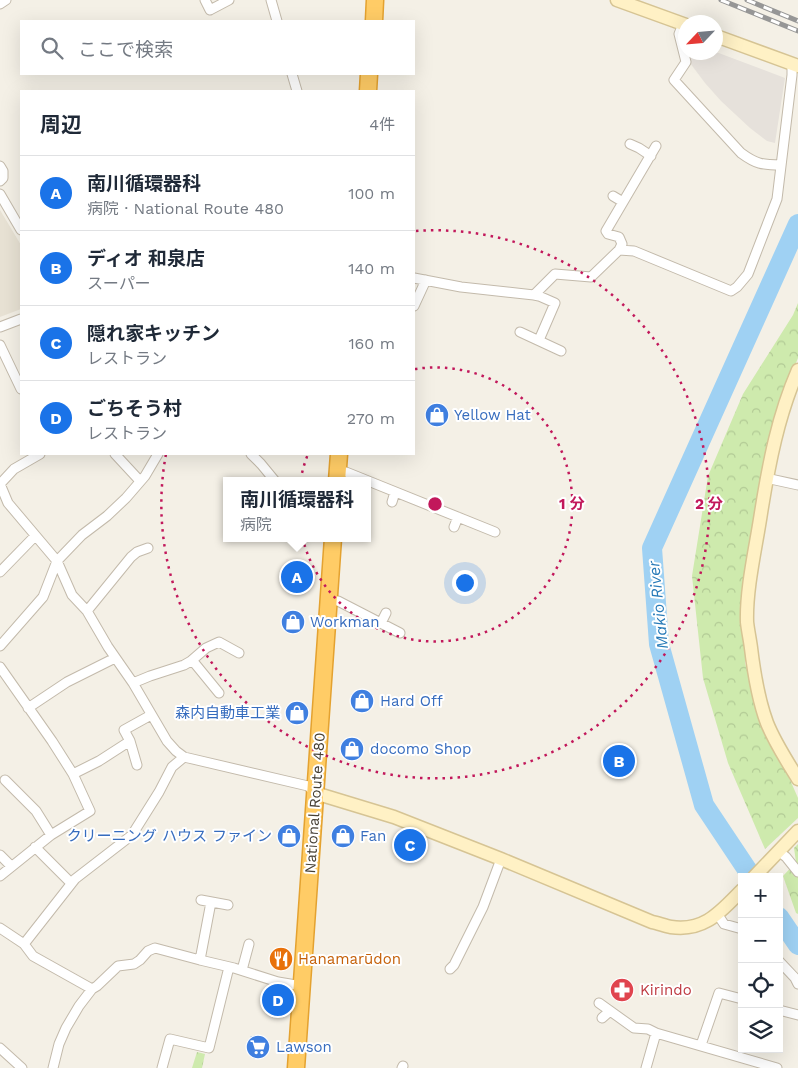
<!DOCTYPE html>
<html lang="ja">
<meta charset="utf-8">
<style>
:root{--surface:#fff;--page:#f2f2f3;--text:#1f2937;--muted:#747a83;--line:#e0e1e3;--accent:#1a73e8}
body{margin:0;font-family:"Work Sans","Noto Sans JP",sans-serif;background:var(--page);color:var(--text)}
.controls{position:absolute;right:15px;bottom:15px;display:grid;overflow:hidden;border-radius:0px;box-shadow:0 5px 20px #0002}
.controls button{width:45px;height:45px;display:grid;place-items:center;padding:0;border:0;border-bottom:1px solid var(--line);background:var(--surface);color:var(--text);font:25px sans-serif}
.compass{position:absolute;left:678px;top:15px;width:45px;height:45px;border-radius:50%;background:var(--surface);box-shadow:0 5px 20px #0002;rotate:244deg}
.you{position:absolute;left:464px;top:582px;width:18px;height:18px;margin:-12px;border:4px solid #fff;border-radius:50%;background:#1a73e8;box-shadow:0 0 0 8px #1a73e833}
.badge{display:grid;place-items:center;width:32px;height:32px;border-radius:50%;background:var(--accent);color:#fff;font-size:16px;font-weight:700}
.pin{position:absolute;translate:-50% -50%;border:2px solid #fff;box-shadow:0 1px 5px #0006}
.popup{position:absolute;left:223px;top:477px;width:148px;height:65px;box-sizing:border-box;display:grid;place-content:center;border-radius:0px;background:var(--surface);filter:drop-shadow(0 1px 4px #0005);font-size:16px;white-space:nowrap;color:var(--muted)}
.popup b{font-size:19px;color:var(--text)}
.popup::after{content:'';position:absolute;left:50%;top:100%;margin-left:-10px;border:10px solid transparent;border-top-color:var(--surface)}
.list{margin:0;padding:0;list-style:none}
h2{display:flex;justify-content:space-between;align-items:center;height:65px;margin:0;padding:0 20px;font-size:21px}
h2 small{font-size:16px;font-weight:400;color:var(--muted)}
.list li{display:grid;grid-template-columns:32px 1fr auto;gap:15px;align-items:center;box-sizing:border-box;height:75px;padding:0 20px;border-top:1px solid var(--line)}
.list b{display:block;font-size:19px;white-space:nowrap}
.list p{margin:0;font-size:16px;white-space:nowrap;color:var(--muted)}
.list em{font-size:16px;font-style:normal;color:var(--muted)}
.icon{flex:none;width:28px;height:28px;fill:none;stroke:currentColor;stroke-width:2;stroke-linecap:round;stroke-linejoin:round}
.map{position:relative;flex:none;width:798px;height:1068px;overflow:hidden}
.search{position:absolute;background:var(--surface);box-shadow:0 5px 20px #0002;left:20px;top:20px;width:395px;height:55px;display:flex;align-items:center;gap:12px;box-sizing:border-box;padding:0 18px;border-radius:0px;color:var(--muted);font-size:19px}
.panel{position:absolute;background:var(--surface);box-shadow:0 5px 20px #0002;left:20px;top:90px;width:395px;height:365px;border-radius:0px}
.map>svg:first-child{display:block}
</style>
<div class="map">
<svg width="798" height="1068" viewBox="0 0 798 1068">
<defs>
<pattern id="park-crowns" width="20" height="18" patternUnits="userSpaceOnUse" patternTransform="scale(1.25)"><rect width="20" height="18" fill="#ceeaad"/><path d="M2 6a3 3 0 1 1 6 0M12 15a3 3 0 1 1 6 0" fill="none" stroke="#b2ca95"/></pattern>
</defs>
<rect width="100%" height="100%" fill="#f4f0e6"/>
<path fill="#e8e2d4" d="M0,210L21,245V309L0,317Z"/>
<path fill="#e6e1db" d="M716,52L785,78L775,143L767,141L750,128L721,101L705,83L690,63L687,53Z"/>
<path fill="url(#park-crowns)" d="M798,303V358L786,388L767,443L753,527L745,605V663L756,702L798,798V818L765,849L728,763L703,678L692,576L708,476L743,394L793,315Z
M798,844V914L796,913L783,876L796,862L794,848Z
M197,1052L205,1054L202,1068H192Z"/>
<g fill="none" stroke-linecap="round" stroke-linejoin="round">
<path stroke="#9fd1f3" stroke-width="20" d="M752,877L704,805L659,644L652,548L798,224
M779,917L798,945"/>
<g stroke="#c3baab" stroke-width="11">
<path id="street" d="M205,0L210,10L229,0
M271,0L277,21
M0,4L6,0
M683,24L679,34L686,62L674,80L741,153C756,164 762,165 781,165
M292,74L297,91
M630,144L639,148L651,156
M0,166L3,171V178L0,181
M0,194L21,230
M613,196L623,202
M619,250L622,244L619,237L608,234L606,231L656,146
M414,278L461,287L534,295L555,274L591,277L619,250L634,251L731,291L737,287L748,274L777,199L792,75V63
M534,295L539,296L555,303L539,340
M414,306L426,280
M0,327L21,319
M520,332L561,351
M0,345L21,389
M115,454L140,481
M251,454L261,464L275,481
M338,471L346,472L495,532
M766,478L798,485
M0,484L8,503L57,561L72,595L87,611L108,647L133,683L167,741L176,751L184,757L308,786L315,793
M0,484L14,469L40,454
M392,502L395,492
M454,527L458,517
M0,572L35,536
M329,600L338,601L400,633
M87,611L131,557L137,552L148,548
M381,623L386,613
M0,646L43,597L57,561L82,535L107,516L126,498L145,476L158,454
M192,660L219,693
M0,667L52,741L73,774L90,811L51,835L0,876
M133,683L150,676L184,665L191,661L206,648L219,642L239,653
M28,708L67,682L115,658
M137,765L130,741L124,730L151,715
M73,774L99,761L130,741
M5,780L36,811L51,835
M35,847L71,883
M778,851L786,857L798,872
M0,855L11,866
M201,900L228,905
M718,915L724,924L742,929
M0,928L24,944L33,956L92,989
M24,944L75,879L132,835L159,792L172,767L184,757
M200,960L211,902
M779,961L795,978L798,984
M450,969L454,965L483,907L501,859
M242,970L249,944
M599,1003L634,1028L648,1029L656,1033
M779,1010L798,1015
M602,1018L610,1011
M701,1045L719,993L742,999
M0,1048L22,1068
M53,1068L59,1044L66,1028L79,1006L92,989L97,986L118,966L134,964L140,960L148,951L155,948L200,960L234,968L278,982L302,986
M162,1068L170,1039L209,1048L229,967
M402,1068L403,1066
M646,1068L656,1033L777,1068"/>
</g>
<g stroke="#d6c494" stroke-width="15">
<path id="secondary" d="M617,0L686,25
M716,36L798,66
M798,370C778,416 769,463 761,513C756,547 746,588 747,622C748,631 750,640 751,648C754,673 758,699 767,723C775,743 787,761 798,779
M315,793L394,817L501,859L652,922C658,923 665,926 671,927C705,932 721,911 742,890
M754,877L798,831"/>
</g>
<g stroke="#e4a230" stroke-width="19">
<path id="highway" d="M374,21L375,0
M368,91L369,74
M337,481L339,454
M296,1068L333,538"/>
</g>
<use href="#street" stroke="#fff" stroke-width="9"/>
<use href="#secondary" stroke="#fff1c5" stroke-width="12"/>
<use href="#highway" stroke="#fc6" stroke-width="16"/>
<g stroke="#969696" stroke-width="5">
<path id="rail" d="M721,0L798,31
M747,0L798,21"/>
</g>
<use href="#rail" stroke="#fff" stroke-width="3" stroke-dasharray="9" stroke-linecap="butt"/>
</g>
<g fill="none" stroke="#c2185b" stroke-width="2.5" stroke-dasharray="2.5 5">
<path d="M415 369A137 137 0 1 1 308 454"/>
<path d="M416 231A274 274 0 1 1 166 454"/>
</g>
<defs>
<g id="shop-disc" transform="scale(1.25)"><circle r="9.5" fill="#3f7fe0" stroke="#fff"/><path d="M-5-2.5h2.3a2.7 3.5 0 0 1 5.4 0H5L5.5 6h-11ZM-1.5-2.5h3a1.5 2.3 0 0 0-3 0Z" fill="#fff"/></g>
<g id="restaurant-disc" transform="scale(1.25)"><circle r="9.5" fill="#e8710a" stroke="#fff"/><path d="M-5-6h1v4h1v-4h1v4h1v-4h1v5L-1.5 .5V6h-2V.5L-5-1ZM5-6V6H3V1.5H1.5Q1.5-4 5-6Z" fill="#fff"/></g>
<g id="pharmacy-disc" transform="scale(1.25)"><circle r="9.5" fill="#e0444e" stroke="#fff"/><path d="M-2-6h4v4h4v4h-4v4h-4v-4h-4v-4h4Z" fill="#fff"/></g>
<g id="supermarket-disc" transform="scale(1.25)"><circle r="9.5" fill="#3f7fe0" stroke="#fff"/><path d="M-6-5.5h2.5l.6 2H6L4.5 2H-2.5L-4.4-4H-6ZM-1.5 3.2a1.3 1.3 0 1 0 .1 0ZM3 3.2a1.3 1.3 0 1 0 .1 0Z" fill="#fff"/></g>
</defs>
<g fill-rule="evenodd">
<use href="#shop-disc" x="437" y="415"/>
<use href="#shop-disc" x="293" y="622"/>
<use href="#shop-disc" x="362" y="701"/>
<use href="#shop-disc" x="297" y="713"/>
<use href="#shop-disc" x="352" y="749"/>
<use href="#shop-disc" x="289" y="836"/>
<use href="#shop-disc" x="343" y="836"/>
<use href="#restaurant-disc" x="281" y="959"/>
<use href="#pharmacy-disc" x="622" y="990"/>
<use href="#supermarket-disc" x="258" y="1047"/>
</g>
<g text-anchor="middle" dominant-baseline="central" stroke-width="4" stroke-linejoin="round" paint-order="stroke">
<g font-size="15" fill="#366cbe" stroke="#fff" text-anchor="start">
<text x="454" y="415">Yellow Hat</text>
<text x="310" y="622">Workman</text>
<text x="380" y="701">Hard Off</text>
<text x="280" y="713" text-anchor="end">森内自動車工業</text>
<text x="370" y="749">docomo Shop</text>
<text x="272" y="836" text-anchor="end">クリーニング ハウス ファイン</text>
<text x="360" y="836">Fan</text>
<text x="276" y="1047">Lawson</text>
</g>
<g font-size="15" fill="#474035" stroke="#fff">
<text transform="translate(315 803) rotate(-86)">National Route 480</text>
</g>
<g font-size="15" fill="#c56008" stroke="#fff" text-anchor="start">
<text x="298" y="959">Hanamarūdon</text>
</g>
<g font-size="15" fill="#be3a42" stroke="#fff" text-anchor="start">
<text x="640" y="990">Kirindo</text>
</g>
<g font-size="16" font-style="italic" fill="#297bb8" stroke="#fff">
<text transform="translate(658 605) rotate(-96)">Makio River</text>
</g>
</g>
<circle cx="435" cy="504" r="8" fill="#c2185b" stroke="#fff" stroke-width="2.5"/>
<g font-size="15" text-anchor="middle" font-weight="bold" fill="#c2185b" stroke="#fff" stroke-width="4" stroke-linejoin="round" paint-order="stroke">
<text x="572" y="509">1 分</text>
<text x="709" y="509">2 分</text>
</g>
</svg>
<div class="controls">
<button>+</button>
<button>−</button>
<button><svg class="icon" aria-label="locate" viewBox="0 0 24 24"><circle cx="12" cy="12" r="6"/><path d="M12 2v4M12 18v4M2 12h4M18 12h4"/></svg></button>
<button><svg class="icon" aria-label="layers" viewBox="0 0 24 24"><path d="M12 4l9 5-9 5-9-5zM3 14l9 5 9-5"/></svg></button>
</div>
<svg class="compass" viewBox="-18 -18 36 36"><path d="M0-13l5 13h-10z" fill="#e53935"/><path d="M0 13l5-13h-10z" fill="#747a83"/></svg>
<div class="you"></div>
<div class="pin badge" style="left:297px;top:577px">A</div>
<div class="popup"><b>南川循環器科</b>病院</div>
<div class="pin badge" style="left:619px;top:761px">B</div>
<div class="pin badge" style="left:410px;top:845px">C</div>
<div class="pin badge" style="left:278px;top:1000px">D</div>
<div class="search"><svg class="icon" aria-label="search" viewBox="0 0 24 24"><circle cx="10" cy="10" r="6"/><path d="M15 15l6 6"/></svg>ここで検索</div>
<section class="panel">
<h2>周辺<small>4件</small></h2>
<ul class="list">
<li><span class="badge">A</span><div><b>南川循環器科</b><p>病院 · National Route 480</p></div><em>100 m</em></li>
<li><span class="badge">B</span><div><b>ディオ 和泉店</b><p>スーパー</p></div><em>140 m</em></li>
<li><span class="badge">C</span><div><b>隠れ家キッチン</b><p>レストラン</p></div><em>160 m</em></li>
<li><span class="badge">D</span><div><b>ごちそう村</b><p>レストラン</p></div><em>270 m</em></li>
</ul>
</section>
</div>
